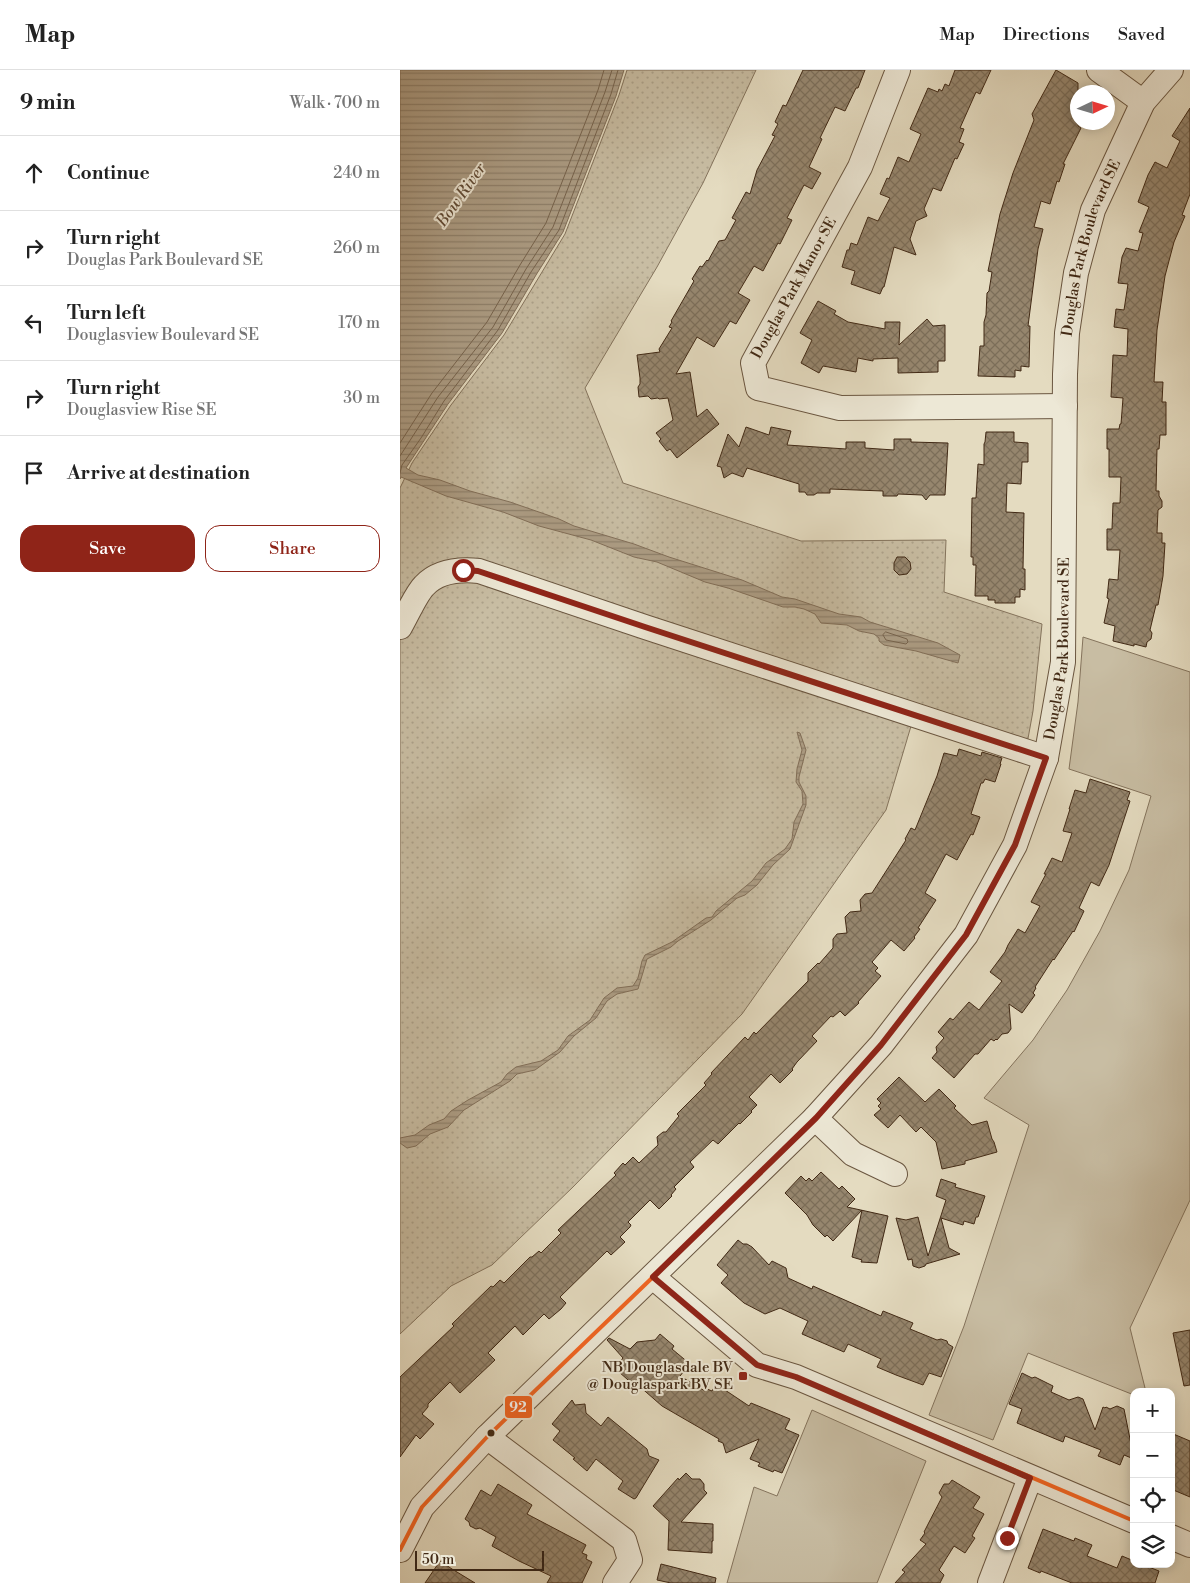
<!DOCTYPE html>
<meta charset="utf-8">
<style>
:root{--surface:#fff;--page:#f6f6f6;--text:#222;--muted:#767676;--line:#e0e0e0;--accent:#8f2418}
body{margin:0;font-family:"Libre Bodoni",serif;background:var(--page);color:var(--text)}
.controls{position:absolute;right:15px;bottom:15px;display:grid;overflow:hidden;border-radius:10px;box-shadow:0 2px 12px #0003}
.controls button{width:45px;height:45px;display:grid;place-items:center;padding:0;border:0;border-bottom:1px solid var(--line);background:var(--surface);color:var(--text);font:25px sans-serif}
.compass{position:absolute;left:670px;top:15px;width:45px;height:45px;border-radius:50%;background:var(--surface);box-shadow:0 2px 12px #0003;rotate:86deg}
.scale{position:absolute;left:15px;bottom:12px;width:129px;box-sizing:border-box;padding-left:5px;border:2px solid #412915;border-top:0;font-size:14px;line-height:18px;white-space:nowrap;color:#412915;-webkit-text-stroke:4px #ede8d6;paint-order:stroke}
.stop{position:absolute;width:15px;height:15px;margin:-11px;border:4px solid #8f2418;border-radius:50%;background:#fff}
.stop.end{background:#8f2418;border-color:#fff;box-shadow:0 1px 5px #0008}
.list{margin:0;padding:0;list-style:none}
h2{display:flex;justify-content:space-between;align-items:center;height:65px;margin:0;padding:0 20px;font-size:21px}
h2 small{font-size:16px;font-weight:400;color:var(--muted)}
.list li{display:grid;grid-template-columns:32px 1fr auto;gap:15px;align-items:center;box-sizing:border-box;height:75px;padding:0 20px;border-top:1px solid var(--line)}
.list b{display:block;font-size:19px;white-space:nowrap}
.list p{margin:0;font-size:16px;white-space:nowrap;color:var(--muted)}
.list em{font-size:16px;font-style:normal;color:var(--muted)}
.actions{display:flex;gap:10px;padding:15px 20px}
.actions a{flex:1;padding:11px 0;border:1px solid var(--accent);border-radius:15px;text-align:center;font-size:18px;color:var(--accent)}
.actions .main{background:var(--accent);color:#fff}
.icon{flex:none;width:28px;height:28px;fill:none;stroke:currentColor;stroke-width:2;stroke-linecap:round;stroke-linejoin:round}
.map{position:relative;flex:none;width:790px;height:1513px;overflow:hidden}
header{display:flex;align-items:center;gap:30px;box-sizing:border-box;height:70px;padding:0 25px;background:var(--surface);border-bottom:1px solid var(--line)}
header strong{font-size:24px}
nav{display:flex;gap:28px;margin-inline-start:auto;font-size:18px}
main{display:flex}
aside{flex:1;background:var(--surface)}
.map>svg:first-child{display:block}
</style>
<header>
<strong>Map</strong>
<nav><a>Map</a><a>Directions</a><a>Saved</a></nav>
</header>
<main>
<aside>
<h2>9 min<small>Walk · 700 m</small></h2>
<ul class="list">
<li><svg class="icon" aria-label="ahead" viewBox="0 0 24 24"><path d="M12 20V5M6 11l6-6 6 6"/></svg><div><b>Continue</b></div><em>240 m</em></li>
<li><svg class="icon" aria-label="right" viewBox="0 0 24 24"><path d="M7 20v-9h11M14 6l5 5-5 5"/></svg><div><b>Turn right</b><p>Douglas Park Boulevard SE</p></div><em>260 m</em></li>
<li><svg class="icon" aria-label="left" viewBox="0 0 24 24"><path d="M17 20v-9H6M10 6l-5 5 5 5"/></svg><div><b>Turn left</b><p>Douglasview Boulevard SE</p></div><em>170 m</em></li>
<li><svg class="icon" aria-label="right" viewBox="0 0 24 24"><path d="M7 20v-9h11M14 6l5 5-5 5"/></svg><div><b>Turn right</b><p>Douglasview Rise SE</p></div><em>30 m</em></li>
<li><svg class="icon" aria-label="arrive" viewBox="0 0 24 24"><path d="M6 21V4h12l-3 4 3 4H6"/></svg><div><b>Arrive at destination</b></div></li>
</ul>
<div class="actions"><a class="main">Save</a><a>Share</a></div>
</aside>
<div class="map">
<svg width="790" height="1513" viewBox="0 0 790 1513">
<defs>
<pattern id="park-dots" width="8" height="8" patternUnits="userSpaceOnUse" patternTransform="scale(1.25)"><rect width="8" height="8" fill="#c8bda3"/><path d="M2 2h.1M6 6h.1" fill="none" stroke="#ada28b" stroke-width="1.8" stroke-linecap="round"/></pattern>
<pattern id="water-rules" width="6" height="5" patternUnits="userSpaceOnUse" patternTransform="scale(1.25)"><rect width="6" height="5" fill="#ad9e86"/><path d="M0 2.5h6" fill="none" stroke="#8e816c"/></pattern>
<pattern id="building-cross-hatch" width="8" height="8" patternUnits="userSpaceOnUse" patternTransform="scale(1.25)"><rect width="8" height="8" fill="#96866e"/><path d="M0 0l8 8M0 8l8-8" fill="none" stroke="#7c6e59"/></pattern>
</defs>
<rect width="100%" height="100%" fill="#e4dbc0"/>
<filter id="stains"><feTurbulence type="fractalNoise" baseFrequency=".004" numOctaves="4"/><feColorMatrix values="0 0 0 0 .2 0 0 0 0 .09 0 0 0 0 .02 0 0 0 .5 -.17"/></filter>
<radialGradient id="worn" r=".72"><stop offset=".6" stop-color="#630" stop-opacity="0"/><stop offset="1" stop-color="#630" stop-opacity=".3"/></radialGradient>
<path fill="#c8bda3" stroke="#84735c" d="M683,567L790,602V1130L730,1258L746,1322H734V1325L628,1283L593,1370L529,1345L564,1256L629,1055L584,1028L633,970L667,920L700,861L729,800L751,726L669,699L678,632Z
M412,1340L526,1391L477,1513H327L354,1417L377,1426Z"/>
<path fill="url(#park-dots)" stroke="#84735c" d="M227,0H356L303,113L257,197L185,318L223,413L401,471L546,470L544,522L642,554L633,641L627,674L517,636L486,740L342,944L173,1117L92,1195L51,1216L0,1264V418L12,393L51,335L104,265L165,164L219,25Z"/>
<path fill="url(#water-rules)" stroke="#826f59" d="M0,0H224L216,26L163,162L136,205L102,263L48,334L6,398L18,405L40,410L70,421L110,432L159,449L174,456L234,474L269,487L342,510L382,527L395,529L439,544L461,547L470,552L538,573L560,585L558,593L516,581L484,575L479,571V568L474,564L459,561L447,555L421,553L415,544L404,539L395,537H383L328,518L305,512L257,492L234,487L191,470L139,456L103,442L46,426L1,407L0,409Z
M397,662L400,663L406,680L399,707V712L406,726V735L390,779L373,795L357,815L345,825L337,828L311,850L278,871L271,877L247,889L238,919L217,924L207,931L196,948L174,966L160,982L135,1000L117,1004L110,1011L64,1040L48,1057L30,1064L16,1076L7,1078L0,1073V1068L15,1065L29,1055L44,1049L51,1041L68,1030L101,1012L107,1004L116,997L141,991L158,980L168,966L190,950L204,928L217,918L233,916L238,908L242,891L245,885L272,872L306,848L312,847L316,841L352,811L366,793L385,779L392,769L394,752L403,734L402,721L396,712L397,699L402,680Z"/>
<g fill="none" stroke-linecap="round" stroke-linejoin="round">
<path stroke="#77644e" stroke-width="1" d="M0,373L32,323L87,252L120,195L146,153L198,20L204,0
M0,386L38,327L93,257L126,199L153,157L205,22L212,0
M0,403L2,395L21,368L44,331L98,260L131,202L159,160L211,24L218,0
M486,562L507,569L508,572L506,574L486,570L483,565Z"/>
</g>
<path fill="url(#building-cross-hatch)" stroke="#412915" d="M403,0H465L458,18H456L445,41L435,37L420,68L422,69L409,97L421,103L412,119L404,115L387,148L392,150L380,174L378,173L363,201L354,196L338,223L350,230L336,254L330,251L314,277L297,267L276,304L290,302L297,347L307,339L319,354L277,388L270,379L267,381L259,371L261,369L256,363L273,350L268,328L259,329L258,328L251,329L248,326L239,327L238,317L240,314V308L237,285L260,282L259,279L272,258L269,257L272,252L271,251L294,211L292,209L300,196L302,197L307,190L308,191L319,171L325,170L336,150L332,148L346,122L350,124L357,100L375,66L372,65L378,54L375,52L383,35L386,36Z
M555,0H591L580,24L576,22L560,58L564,59L559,72L564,74L557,89L555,88L541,121L533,118L524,139L527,146L516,151L510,169L516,185L494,177L484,217H483L480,224L451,214L455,201L442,197L447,180H449L451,173L457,175L468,147L478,151L490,128L480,124L487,108L489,109L498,87L509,92L521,64L510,59L528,18L538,22L539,19L542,21L545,14L549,16Z
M656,0L678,13V56L681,58L663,94H665L659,112L657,111L650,134L641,131L634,157L643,159L638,179L628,256H630L629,297L621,296V301L615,300V307L578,306L580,276H584V252L586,245L587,223L589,221L592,202L588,201L600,144L613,103L634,50L632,44Z
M790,38V124L782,145L785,146L774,172L765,206L757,260L754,312H763L762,332H766V365H760L759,379H757L756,421H759V426L762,431V437L758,440L757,463H762V473H765L763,506L758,535H756L750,560L752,563L751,569L747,572L746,577L734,574V576L713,571L715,556L704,553L709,529L707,528L709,509L718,510L720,480H707V459H712L713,433H720L721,407H709V379H707V359H719L720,354H721L723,328L711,327L713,285L727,286L728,259L714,257L716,239L724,240L728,214L718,213L722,187L726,178L738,181L743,163L739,162L749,137L738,132L748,105L755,92L767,98L780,71L772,66Z
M418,231L436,241L434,244L448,252L485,259V252H500L499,275L527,249L533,256L545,255V291H538V302L498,303V288L473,289V291L458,288L456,302L423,296L419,303L401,293L412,270L400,263Z
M346,357L369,365L371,357L391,361L387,375L446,379V372H465V378L494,380V369H511V372L548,373L545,425H530L526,430L522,425L498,424L497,426H483V421L430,419V423H417L414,425H407L405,422H399V414L347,398L343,407L332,403L324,408L321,397L317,396L328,364L339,377Z
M586,362H614V372L628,373V392H622L621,414L607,413L606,442L624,443L623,499H625V520L620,519V527H615V533H595V530H588V526H575L576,495H573V487H571L572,428H576L578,394L584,395V374L585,372Z
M497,487H505L510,492L511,499L507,504L499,505L494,500V493Z
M559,679L581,686L582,682L602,688L600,694H601L595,712L585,709L583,713H581L571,744L580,747L573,765L571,764L557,790L546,784L525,823L536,830L518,858L520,859L514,867L515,868L504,881L491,870L472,892L478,898L475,901L481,906L458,932L459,933L445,946L440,941L433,947L431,946L412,966L417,971L397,992L392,999L393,1000L380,1013L371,1004L349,1027L357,1035L351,1041L352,1042L340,1054L339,1053L318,1074L313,1070L290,1092L294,1097L274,1117L276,1119L271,1125L272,1126L259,1139L250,1130L228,1152L231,1155L230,1157L220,1167L225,1172L211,1185L207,1181L160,1227L166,1233L161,1239L149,1249L144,1244L123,1265L115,1256L88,1283L95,1290L60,1323L50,1312L28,1334V1337L22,1344L34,1354L20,1369L16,1365L0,1387V1307L54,1256L52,1254L91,1216L93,1217L100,1210L104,1213L130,1187H132L139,1181L141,1183L161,1163L158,1160L216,1105L214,1103L223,1093L225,1095L233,1087L239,1093L258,1075L257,1067L263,1062H266L279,1046L277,1044L306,1015L304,1013L312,1004L311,1003L345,967L348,970L354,962L356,964L408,911V903L418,893L419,894L433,878V869L437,864L447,863L445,847L450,842L461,841L460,830L465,824L472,823L506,770L505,769L511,758L515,760L537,706L544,683L557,686Z
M690,709L730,722L727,730L730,731L709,795L699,816L691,812L679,838L684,841L674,862L673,861L654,890L653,889L635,917L636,918L633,923L635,925L622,943L609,934L611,959L608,963L602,964L597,970L596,969L594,971L591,969L578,984H575L554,1008L532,988L537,982L536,977L544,968L538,962L550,948L553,950L569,932L579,940L602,911L590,902L605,882L608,875L618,859L625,863L640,836L631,832L646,804H644L652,788L662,792L672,763L663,761L670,739H669L675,720L686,723Z
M499,1007L525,1032L539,1019L556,1036L554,1038L572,1055L587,1051L592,1069L594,1072L597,1082L565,1091V1094L542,1099L536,1072L521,1057L516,1062L500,1045L488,1058L474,1045L481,1039L478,1036L481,1033L477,1029Z
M421,1102L439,1119L442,1116L455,1129L447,1137L488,1146L477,1193L461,1192L462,1190L452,1187L462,1140L433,1171L427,1165L425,1167L413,1155L407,1145L385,1123L401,1106L406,1111L409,1108L412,1111Z
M541,1109L556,1114L555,1117L585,1126L578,1147H576L574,1154L564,1151L563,1155L541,1148L549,1178L560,1184L526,1194L525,1196L519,1198L513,1196L512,1189L508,1190L496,1148L506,1150L518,1147L528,1186L546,1130L536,1126Z
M338,1170L343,1174H347L352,1177L369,1195L372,1191L386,1198L388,1208L412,1219L413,1216L481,1246L483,1241L513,1253L510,1259L537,1270L541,1269L547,1271L548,1274L553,1277L541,1307L529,1303L523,1315L496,1305L477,1297L481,1289L448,1274L444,1282L402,1264L408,1251L380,1238L365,1244L344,1233L321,1213L328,1205L317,1195Z
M790,1260V1315L784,1316L773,1263Z
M260,1264L274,1276L272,1279L290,1294L280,1306L305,1321L307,1319L312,1321L316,1314L349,1336L351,1333L390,1349L385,1359L399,1365L382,1403L374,1400L373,1402L358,1396L360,1393L350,1389L359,1369L326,1383L323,1373L318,1371L319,1369L262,1336L238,1315L236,1317L219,1302L221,1300L216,1296L223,1288L207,1270L209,1268L230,1279L237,1272L255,1270Z
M622,1303L632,1308L635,1307L653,1316L651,1322L669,1330L678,1327L683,1329L695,1360L703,1337L705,1338L706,1337L710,1339L717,1336L724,1339L734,1389L724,1385L720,1395L698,1386L701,1380L665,1366L663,1372L617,1353L622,1339L609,1334Z
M172,1330L175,1335L185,1334L186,1343L201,1356L208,1347L247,1379L249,1386L259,1390L236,1428L234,1429L218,1419L223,1411L196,1389L187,1401L173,1389L175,1388L153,1370L160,1361L152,1354Z
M771,1363L790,1371V1427L771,1419Z
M286,1403L292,1409H300L304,1414V1420L307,1423L281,1452L313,1454V1471H312V1483L268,1480L269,1451L253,1436L278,1408L279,1410Z
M552,1410L580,1427L573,1438L584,1444L572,1466L575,1468L565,1483L554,1476L539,1500L544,1505L540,1513H495L505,1502L502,1500L526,1474L520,1470L525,1463L524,1462L542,1427L539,1423L544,1414H549Z
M98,1414L132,1435L127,1444L186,1475L182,1483L187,1485L186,1489L192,1492L182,1513H147L151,1506L119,1491L92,1476L96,1467L80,1458L76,1459L70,1456L69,1452L65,1449L81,1420L91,1426Z
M643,1459L674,1471L675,1468L692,1475L687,1486L717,1498L722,1486L734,1491V1494H741L759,1501L755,1513H672L641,1501L640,1503L628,1498Z
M40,1491L52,1499L75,1513H25Z
M261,1494L316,1508L315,1513H271L257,1510Z"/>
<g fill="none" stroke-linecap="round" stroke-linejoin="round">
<g stroke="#6a5640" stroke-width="26">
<g id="minor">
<path d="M498,0L460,97L353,293L358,318L440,338L665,336"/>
<path d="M699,0L743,32"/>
<path d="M0,557C6,547 16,524 24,516C38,501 59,499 79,501L245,557L646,688"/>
<path d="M415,1048L453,1084L495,1104"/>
<path d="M253,1207L357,1295L396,1307L734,1451"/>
<path d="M87,1367L224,1470L230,1490L215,1513"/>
<path d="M771,1467L790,1475"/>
<path id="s1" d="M0,1480L22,1437L87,1367L415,1048L481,975L566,865L615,775L646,688L663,592L665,304L667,263L676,203L693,140L743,32L771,0"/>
<path d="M590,1513L630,1408"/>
</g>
</g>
<use href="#minor" stroke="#ede8d6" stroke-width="24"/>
<g stroke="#ede8d6" stroke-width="8">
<path id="bus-1" d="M253,1207L357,1295L396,1307L734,1451
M0,1480L22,1437L87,1367L253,1207"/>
</g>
<use href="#bus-1" stroke="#f26522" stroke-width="4"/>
</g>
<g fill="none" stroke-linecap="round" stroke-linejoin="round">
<path stroke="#8f2418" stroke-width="6" d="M63,500L78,501L245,557L646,688L615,775L566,865L481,975L416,1048L253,1207L357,1295L396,1307L630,1408L607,1468"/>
</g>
<rect fill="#8f2418" stroke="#ede8d6" stroke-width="2" x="338" y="1301" width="10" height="10" rx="2.5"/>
<circle fill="#412915" stroke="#ede8d6" stroke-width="2" cx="91" cy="1363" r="4.5"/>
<g text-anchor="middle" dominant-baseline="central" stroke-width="4" stroke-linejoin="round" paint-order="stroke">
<g font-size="15" fill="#412915" stroke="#ede8d6">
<text stroke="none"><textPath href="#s1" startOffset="1549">Douglas Park Boulevard SE</textPath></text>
<text transform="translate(394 218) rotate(-61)">Douglas Park Manor SE</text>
<text stroke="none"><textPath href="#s1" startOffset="1144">Douglas Park Boulevard SE</textPath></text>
</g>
<g font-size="15" fill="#412915" stroke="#ede8d6" text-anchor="end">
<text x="333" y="1297">NB Douglasdale BV<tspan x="333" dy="17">@ Douglaspark BV SE</tspan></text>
</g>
<g font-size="16" font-style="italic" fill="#614c37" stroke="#ede8d6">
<text transform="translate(61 125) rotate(-55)">Bow River</text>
</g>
</g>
<rect stroke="#ede8d6" stroke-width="2" x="104" y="1325" width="29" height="24" rx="5" fill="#f26522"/>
<g font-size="14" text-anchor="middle" font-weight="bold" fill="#fff">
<text x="118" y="1342">92</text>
</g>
<rect width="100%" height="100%" filter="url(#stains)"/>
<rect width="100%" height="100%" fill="url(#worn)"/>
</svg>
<div class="controls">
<button>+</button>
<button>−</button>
<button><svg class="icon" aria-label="locate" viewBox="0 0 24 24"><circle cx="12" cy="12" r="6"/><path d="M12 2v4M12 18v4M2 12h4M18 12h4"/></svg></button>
<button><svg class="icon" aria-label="layers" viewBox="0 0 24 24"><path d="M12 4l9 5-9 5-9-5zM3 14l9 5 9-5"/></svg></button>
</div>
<svg class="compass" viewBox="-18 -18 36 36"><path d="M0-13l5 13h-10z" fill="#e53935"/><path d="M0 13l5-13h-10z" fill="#767676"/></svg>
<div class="scale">50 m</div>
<div class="stop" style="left:63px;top:500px"></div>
<div class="stop end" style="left:607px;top:1468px"></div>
</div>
</main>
